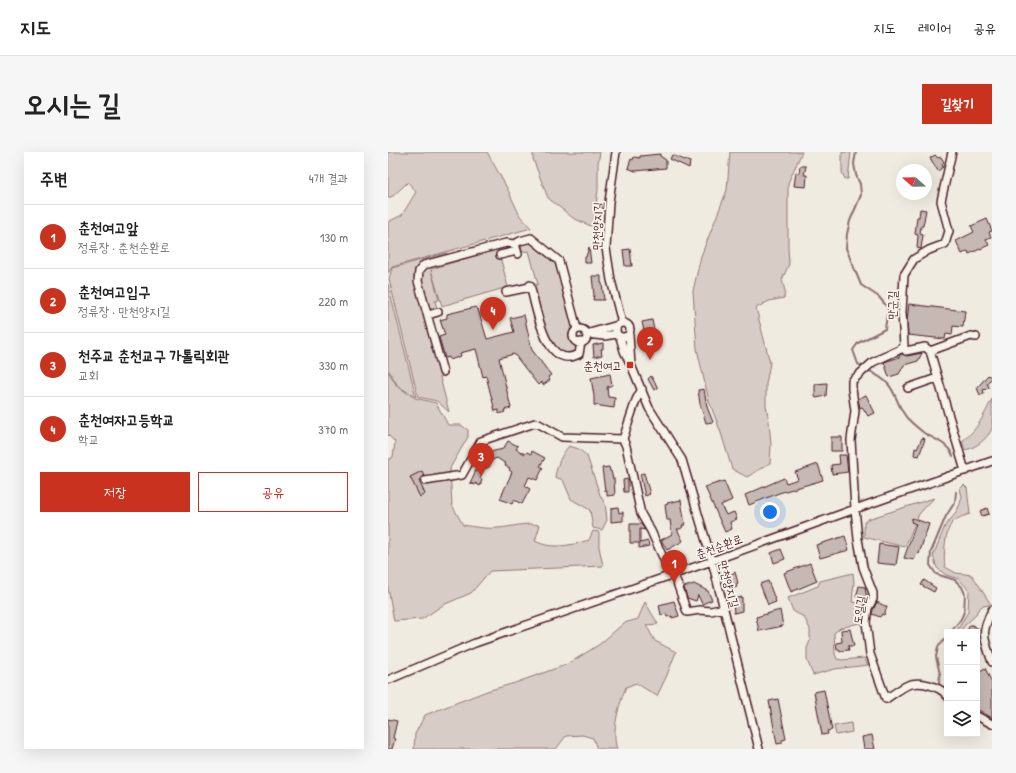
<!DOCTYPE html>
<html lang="ko">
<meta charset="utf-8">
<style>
:root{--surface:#fff;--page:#f6f6f6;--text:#222;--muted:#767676;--line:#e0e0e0;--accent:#c8321e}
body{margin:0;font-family:"Patrick Hand","Poor Story",sans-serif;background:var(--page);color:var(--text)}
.controls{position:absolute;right:12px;bottom:12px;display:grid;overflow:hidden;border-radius:0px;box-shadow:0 4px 16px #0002}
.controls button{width:36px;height:36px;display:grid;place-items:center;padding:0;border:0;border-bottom:1px solid var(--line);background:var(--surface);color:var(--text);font:20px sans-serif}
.compass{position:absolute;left:508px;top:12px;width:36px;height:36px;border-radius:50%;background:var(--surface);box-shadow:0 4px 16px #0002;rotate:290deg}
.you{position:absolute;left:382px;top:360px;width:14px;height:14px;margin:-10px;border:3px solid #fff;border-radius:50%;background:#1a73e8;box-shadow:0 0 0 6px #1a73e833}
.badge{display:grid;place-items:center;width:26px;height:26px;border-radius:50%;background:var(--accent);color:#fff;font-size:13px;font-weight:700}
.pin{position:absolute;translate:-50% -33px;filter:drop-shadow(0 1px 2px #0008)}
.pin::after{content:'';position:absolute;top:21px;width:14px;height:12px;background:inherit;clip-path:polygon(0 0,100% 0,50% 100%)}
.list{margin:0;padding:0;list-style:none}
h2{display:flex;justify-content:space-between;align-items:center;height:52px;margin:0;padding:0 16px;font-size:17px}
h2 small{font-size:13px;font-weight:400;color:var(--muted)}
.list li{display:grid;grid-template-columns:26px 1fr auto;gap:12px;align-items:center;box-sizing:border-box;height:64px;padding:0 16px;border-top:1px solid var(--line)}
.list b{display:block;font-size:15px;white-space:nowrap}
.list p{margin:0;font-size:13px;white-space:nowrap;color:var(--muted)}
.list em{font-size:13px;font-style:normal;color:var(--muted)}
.actions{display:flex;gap:8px;padding:12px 16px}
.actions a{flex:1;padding:9px 0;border:1px solid var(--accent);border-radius:0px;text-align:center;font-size:14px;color:var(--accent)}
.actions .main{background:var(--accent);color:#fff}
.icon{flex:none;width:22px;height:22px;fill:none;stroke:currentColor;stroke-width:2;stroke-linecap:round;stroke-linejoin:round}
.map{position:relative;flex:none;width:604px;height:597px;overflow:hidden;border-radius:0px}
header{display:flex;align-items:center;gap:24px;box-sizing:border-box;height:56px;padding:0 20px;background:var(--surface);border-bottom:1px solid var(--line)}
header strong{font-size:19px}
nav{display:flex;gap:22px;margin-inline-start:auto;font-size:14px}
.intro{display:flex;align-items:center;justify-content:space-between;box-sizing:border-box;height:96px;padding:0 24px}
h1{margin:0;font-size:28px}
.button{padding:10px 18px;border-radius:0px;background:var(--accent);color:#fff;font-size:14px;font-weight:700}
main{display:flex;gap:24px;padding:0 24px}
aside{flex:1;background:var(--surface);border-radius:0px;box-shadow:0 4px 16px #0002}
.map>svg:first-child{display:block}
</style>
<header>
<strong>지도</strong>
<nav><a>지도</a><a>레이어</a><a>공유</a></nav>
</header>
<div class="intro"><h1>오시는 길</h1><a class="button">길찾기</a></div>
<main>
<aside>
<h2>주변<small>4개 결과</small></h2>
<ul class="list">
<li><span class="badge">1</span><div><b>춘천여고앞</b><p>정류장 · 춘천순환로</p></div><em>130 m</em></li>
<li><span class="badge">2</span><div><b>춘천여고입구</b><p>정류장 · 만천양지길</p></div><em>220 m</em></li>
<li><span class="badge">3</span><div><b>천주교 춘천교구 가톨릭회관</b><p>교회</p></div><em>330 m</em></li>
<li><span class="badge">4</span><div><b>춘천여자고등학교</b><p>학교</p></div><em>370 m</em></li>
</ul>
<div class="actions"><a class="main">저장</a><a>공유</a></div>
</aside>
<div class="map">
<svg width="604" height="597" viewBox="0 0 604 597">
<rect width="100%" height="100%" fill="#f0ebe0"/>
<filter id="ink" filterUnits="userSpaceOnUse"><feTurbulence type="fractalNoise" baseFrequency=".025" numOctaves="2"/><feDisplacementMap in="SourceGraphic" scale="8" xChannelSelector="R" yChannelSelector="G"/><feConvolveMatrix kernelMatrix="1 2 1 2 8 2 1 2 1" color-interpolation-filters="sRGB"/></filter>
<g filter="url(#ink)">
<path fill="#d8cdc6" stroke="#917678" d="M0,0H99L119,36L132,64L143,76L4,115L0,121V70L14,63L28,40L20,30L5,44L0,46Z
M145,0H212L210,11V38L205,75L185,66L160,46L145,7Z
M342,0H414L400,31V95L401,112L394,128L397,139L396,146L381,149L368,156L382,211L378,232V254L381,269L383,293L382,311L359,325L344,317L333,281L321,249L309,197L305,139L313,104L339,38Z
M454,0H463L460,27H457L454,20Z
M142,88L167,109L169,114L184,172L181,184C183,189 188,192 188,198L183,203L173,201L160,186L144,134L150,132L141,99L134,100L133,92Z
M110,97L120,135L54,154L43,118L51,148L47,149L49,156L42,157L33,129L34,120L37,117L42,115L43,117Z
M58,101L60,102C44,107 31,107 26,125L61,260L49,249L30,245L1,127L4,116Z
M0,132L28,245L10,234L0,217Z
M0,219L9,234L27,246L48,251L60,273H73L80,278V285L62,316L64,353L75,373C87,375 98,377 110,376C125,375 137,370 152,373L147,389C164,398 184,393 201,388L205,379L211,380V395L215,414L102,419L83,441L55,453L34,467L6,469L0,436V308L5,305L7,290L0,283Z
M604,247C604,254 604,270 604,276C600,287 587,296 577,298L574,289C589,279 596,263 604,247Z
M181,294L191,297L199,304L212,343L217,352L218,359L219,368L214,378L205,376L202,358L183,347L175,328L167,325C169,313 173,303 181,294Z
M576,333L579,336L582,362C576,364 568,366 564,371C557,378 555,405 557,415L568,421L584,423L602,451V453L594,454L589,459L588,463L576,474L572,480H568L580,460L581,438L571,427L558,423L549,416L545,404L557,374L567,362L572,352L574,344L572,337Z
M546,346L531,362L517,395L476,385V370L480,367Z
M465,421L466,430L464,450L479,452L475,460V470L452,476L446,481L447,502L449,507L454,508L476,506L480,513L447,517L425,523L419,508V496L422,489V477L416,465L405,459L400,446L430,434L432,429Z
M257,450L270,472L258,473L267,489L288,500L279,523L269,544L248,531L238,535C231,552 223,580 229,597H209L205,586L194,583L178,584L168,597H26L27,582L37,563L99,539L127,531L180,512L212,492L236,471L250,467Z
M463,571L464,580L448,583L446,574Z"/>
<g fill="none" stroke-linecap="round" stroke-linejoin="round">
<path stroke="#8b6f72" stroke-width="2" d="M468,0L466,12L468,23L472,32L473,43L462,69L459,82L458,96L473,133L491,145L500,156L497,177L470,191L465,198L470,212L474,214
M482,219C488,223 496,227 500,232C509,242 510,257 520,267C525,272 531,277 536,281C546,287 561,292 565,304
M563,480L573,467L576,460L577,442L574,435L567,428L548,422L542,413L543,400L558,364L567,350L568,340
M551,532L552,522L548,505L550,495L559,484
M551,541L559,550"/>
</g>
<path fill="#c6b8b3" stroke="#4a1f2b" d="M272,2V4L278,8V16L247,19L240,16L243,7L245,8L246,5L252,6V4Z
M284,3L302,10L301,16L282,7Z
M547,3L550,6L553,5L556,10L554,12L555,15L550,19L542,6Z
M412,14H418L416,23H419L418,35L406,34L408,20L411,21Z
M532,57L538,58L535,74H533L532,82L535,83L533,97L529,96L530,83L527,82L529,65H531Z
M599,67L604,79L601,80L603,85L598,87L601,93L581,102L580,99L574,102L568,89L586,80L583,74Z
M201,95L203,111H197V105H198Z
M242,97L244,114H237L235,98Z
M204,124H213V131H214L216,148H205L206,143Z
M521,152L577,159L575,175L565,174L564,183L558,182L557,187L520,183L519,168Z
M88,155L89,157H90L99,187L126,180L122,166L136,163L144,198L163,223L160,225L162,228L155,233L153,230L150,233L126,202L111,206L123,256L116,258L117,260L111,262V258L107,259L98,224L95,225L88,197L72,201L73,204L62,208L61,205L57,206L51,185L57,183L52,168L59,166V162Z
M264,168L267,183L264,184L265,186L258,188L254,170Z
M215,191V197H213L214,203L206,205L205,193Z
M534,201L530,209L516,213L511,222L501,225L496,210L512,205L511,203L514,202L519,204Z
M222,222L224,233L219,235L220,245L227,246L226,256L206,253V244L203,226Z
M600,223L604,226L599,231L601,236L595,238L596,241L592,243L589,236Z
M263,224L270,236L266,238L260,227Z
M439,231L438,244L428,246L427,244V232Z
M316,237L319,255L325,270L318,271L312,252L310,238Z
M478,243L487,261L480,264L475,256L474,255L472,256L470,247Z
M443,285H454V299H443Z
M534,286L537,287L531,304L526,303L527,296L529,297Z
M120,289L130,294L128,297L137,302L139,300L143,302L144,299L157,306L152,314L155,316L149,328L141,325L137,334L142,337L134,352L126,348L124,352L112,347L124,320L121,318L122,316L117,314L118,312L109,306L104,308L101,315L96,317L92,326L94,327L92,334L87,331V333L82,331L94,305L96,306L98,301L115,297Z
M451,303H458L460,320L444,322L443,313L452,312Z
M430,312L435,328L391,341L361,353L357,343L396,326L398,331L410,327L407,320Z
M221,315L222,319H223L225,327L226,326L227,343L219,344V339H217L214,316Z
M34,319L36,324L31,329L37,342L32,345L22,325Z
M256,321L262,342L257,344L252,322Z
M240,327V340H236L235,328Z
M336,329L344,348L333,353L338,363L346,360L349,367L342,370L344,377L337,380L317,335Z
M293,348L297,373H294L295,375L292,377H289L295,389L279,398L273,388L284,382L282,368H279L277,353L280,352L279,351Z
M230,355L231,361L235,360V369L223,370V356Z
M599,356L601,362L594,364L592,359Z
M524,366L541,372L531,402L529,401L526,408L516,406L528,372L523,370Z
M242,372H253L257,378L252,377V391L260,389L261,394L251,396V391H242Z
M457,384L461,398L432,406L428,393Z
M491,392L511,395L508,413L489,411Z
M393,397L397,407L386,411L383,401Z
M422,411L429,429L403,440L396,421Z
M347,420L350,431L348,432L349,435L343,437L342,434H341L338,425Z
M536,428L548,436L546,440L533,433Z
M380,429L388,450L380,453L372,432Z
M306,432L320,439L324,448L314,452L310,443L308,449L299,446L296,435Z
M471,434L477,435L478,442H479L478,448L468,445Z
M354,445V459L346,461L345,450L346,447Z
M286,449L291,464L284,466V464L279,465L278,462L273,463L271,453Z
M489,450L499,455L496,463L494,462L492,465L484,462L485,458Z
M392,458L395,474L371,479L368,465Z
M582,473H584L591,477L589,480H578Z
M462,477L466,494H460L461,498L452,499L451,497H449L448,491L454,490L453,478Z
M597,516L604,531V566L589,557V521Z
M436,538L444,578L439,579L440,582L434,583L426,540Z
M390,547L398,587L394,588V591L389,592L381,549Z
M0,567L9,569L5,586L7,587L4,597H0Z
M484,583L487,597H476L474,585Z"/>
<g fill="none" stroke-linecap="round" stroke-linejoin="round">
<g stroke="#4a1f2b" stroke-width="10">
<path id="minor" d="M228,0L221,50L218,96L223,128L234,171
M130,102L127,92L132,89L143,86L171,109L189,177
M112,103L129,99
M142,133C148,154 157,220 191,202L193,190
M118,140L142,135
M40,163L50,160
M228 178a7 7 0 1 1 14 0a7 7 0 1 1-14 0Z
M185 184a7 7 0 1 1 14 0a7 7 0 1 1-14 0Z
M229,182L216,184L198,182L230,173
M232,185L236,199L243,213L241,183
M518,199L537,195L542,199L583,184L588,185
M542,199L577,319
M243,213L261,256L294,308L324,409L371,597
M55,220L30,129L31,119L36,113L118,91L127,92
M520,236L549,226
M254,237L248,248L235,287L238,294L253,362L263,379L283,423
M37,329L74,323L93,289L147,271L151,272L174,285L235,287
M286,422L299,460L312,458L323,459L336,456
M604,458C592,483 596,485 604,510
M0,528L87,491L324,409L467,357L604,309
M559,543C550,534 532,528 520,533C513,536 504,543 498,547L482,502L478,470L480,456L485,447V441L475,415L470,387L467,357L463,288L467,259L464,237V229L485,210L513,197L516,194L514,160L516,123L526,107L541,98L557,92L561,79L553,49L564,0
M589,564L604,572"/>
</g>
<use href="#minor" stroke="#f7f3e8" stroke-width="7"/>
</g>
</g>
<rect fill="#c8321e" stroke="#f7f3e8" stroke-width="1.5" x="238" y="209" width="8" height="8" rx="2"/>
<g text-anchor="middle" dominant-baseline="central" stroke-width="3.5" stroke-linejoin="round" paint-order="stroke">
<g font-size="12" fill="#4a1f2b" stroke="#f7f3e8">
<text transform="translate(209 74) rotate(-88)">만천양지길</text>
<text transform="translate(504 153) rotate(-89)">만군길</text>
<text transform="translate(331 394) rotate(-20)">춘천순환로</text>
<text transform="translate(341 432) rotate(75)">만천양지길</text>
<text transform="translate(471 458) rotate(-82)">도일길</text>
</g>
<g font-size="12" fill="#4a1f2b" stroke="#f7f3e8" text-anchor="end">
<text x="234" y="213">춘천여고</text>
</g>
</g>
</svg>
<div class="controls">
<button>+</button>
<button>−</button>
<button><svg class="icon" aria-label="layers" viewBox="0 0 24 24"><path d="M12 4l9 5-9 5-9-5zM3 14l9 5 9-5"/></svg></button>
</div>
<svg class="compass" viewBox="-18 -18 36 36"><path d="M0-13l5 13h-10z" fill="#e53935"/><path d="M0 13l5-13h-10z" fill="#767676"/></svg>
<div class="you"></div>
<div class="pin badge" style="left:286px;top:431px">1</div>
<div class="pin badge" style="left:262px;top:208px">2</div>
<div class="pin badge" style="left:93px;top:324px">3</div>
<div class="pin badge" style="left:105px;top:178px">4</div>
</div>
</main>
